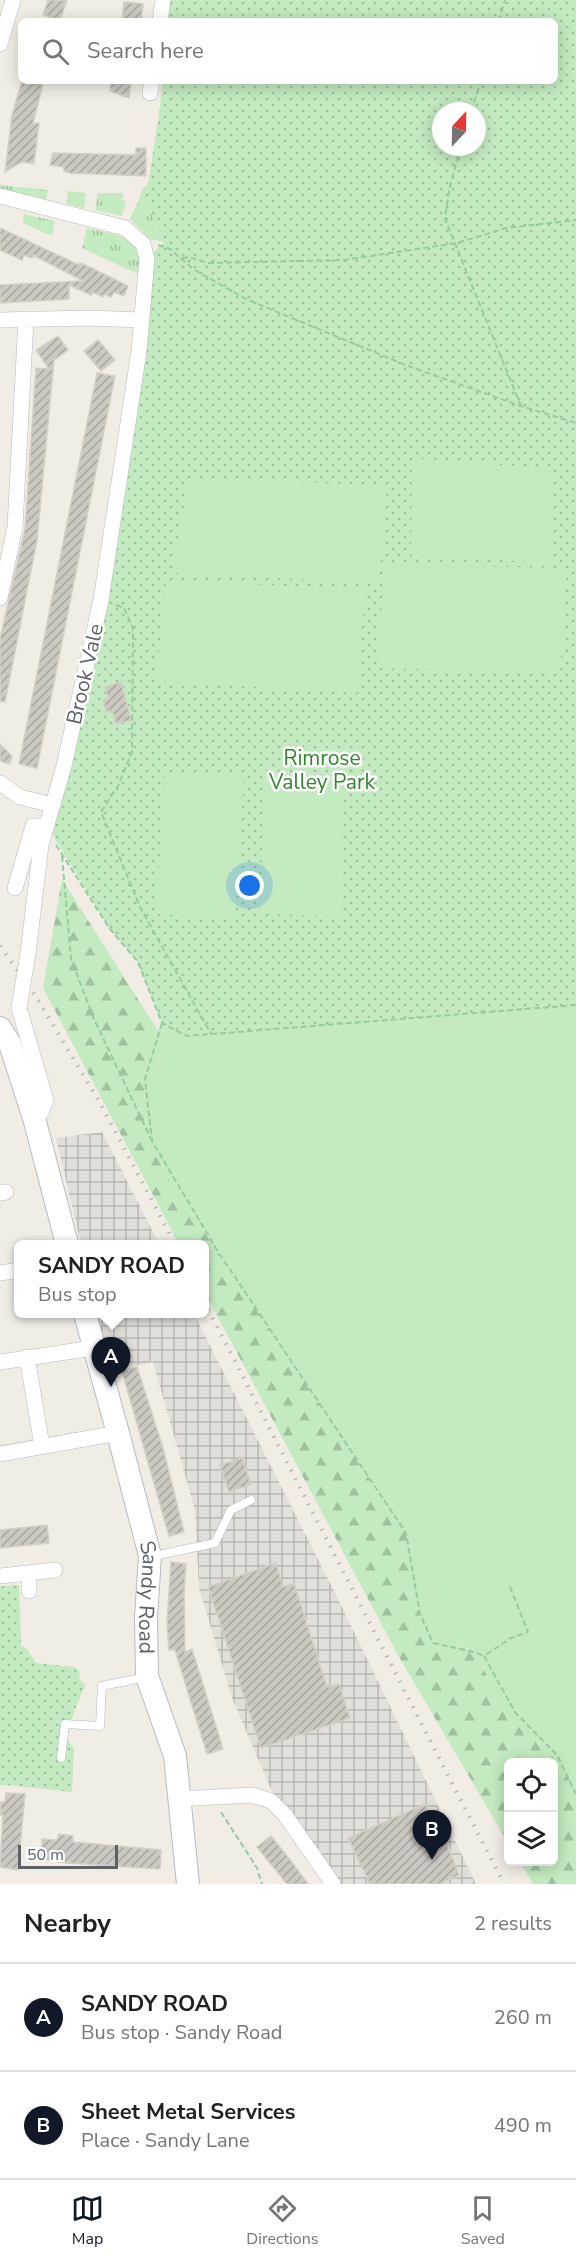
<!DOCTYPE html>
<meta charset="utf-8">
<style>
:root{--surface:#fff;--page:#f2f2f2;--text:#202124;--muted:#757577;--line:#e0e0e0;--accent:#111827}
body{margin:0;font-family:"Nunito Sans",sans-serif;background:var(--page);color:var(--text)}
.controls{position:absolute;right:18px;bottom:18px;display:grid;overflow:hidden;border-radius:9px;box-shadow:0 3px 15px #0003}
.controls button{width:54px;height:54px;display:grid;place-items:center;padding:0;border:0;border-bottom:2px solid var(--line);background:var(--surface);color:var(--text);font:30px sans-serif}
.compass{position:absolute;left:432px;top:102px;width:54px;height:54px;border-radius:50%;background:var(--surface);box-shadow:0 3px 15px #0003;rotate:22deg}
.scale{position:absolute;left:18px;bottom:15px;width:100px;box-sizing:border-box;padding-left:6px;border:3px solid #5d6267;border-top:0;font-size:16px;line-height:21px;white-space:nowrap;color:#5d6267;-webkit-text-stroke:4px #fff;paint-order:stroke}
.you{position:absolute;left:250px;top:886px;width:21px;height:21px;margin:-15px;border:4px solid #fff;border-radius:50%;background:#1a73e8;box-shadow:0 0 0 9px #1a73e833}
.badge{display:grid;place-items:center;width:39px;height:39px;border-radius:50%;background:var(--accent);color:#fff;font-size:20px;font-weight:700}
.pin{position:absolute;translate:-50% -50px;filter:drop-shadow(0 2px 3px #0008)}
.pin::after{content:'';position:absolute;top:32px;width:21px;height:18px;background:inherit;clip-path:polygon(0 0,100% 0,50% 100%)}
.popup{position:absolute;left:14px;top:1240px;width:195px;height:78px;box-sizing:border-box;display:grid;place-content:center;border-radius:9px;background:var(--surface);filter:drop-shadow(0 2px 4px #0005);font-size:20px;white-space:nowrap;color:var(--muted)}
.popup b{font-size:22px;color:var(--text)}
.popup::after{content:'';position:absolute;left:50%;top:100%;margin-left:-12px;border:12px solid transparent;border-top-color:var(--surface)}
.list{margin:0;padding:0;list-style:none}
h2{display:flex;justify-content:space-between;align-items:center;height:78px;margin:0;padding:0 24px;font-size:26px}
h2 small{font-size:20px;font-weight:400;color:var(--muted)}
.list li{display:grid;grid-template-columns:39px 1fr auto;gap:18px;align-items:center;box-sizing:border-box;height:108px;padding:0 24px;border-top:2px solid var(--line)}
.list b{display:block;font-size:22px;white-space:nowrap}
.list p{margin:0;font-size:20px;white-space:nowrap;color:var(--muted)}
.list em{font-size:20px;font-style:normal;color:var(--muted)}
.icon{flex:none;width:33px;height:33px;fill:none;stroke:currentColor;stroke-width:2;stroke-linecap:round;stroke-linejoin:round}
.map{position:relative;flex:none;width:576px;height:1884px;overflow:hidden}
.search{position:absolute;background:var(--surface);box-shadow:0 3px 15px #0003;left:18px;right:18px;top:18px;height:66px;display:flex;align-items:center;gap:15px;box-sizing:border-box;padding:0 21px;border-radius:9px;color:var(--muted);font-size:22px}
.sheet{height:294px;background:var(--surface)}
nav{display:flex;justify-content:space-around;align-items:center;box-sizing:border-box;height:84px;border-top:2px solid var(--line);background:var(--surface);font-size:16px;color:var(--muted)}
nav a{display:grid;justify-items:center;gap:3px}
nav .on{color:var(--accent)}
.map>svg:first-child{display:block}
</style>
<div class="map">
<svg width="576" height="1884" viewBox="0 0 576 1884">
<defs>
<pattern id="industrial-grid" width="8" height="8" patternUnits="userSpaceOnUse" patternTransform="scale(1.5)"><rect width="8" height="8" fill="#e1dfda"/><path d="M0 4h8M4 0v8" fill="none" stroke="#bab8b5"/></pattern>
<pattern id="grass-tufts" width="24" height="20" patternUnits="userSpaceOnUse" patternTransform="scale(1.5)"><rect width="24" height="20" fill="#c3eac0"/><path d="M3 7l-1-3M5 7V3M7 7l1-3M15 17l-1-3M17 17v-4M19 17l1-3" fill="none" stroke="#a2c1a0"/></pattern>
<pattern id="forest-firs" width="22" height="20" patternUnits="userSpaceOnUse" patternTransform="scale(1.5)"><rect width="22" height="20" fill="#c3eac0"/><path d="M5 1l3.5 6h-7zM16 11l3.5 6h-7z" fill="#a2c1a0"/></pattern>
<pattern id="park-dots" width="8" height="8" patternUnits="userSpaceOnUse" patternTransform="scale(1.5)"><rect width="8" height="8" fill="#c3eac0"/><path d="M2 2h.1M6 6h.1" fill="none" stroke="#a2c1a0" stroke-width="1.8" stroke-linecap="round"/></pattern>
<pattern id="building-hatch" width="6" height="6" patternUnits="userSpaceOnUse" patternTransform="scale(1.5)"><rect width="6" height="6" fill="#ccc8c2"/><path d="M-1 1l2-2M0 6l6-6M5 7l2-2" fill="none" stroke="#a9a6a1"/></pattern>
</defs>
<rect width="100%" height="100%" fill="#f1ede5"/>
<path fill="url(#industrial-grid)" d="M102,1132L159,1244H81L56,1138Z
M97,1314H194L340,1603L476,1884H326L288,1829L232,1698L199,1588L195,1510L153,1362L111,1371Z"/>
<path fill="url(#grass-tufts)" d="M0,185L48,190L46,199L0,189Z
M142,189L164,242L150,239L130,219C134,207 140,203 142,189Z
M68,191L86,193L84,208L66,204Z
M98,193H123L122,200L126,201L122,216L95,210Z
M24,214L55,221L52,236L23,223Z
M87,228C128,238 139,234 142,281L138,274L82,248Z"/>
<path fill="url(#forest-firs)" d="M62,879L158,1031L147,1052L144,1090L146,1127L166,1175L406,1533L411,1560V1593L433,1643L455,1648L462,1646L474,1652L491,1683L557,1755L576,1794V1884H533L520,1862H554V1762H508V1843L399,1657L204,1291V1244H179L43,988Z"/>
<path fill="url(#park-dots)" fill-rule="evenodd" d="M167,0H576V1005L187,1036L162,1023L138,962L110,929L47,826L95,631L147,259L164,242L142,189L148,184L160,108L162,81H555V21H166ZM441,111H477V147H441Z
M19,1585L21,1645L28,1650L36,1663L75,1667L80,1671L79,1678L85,1685L65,1735L74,1749L72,1792L6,1785L0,1786V1586Z"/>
<path fill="#c3eac0" d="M412,458L552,469L553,563L411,555Z
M189,479L387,485L379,583L172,573Z
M385,565L567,568L560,673L376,668Z
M166,581L365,589L357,693L156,681Z
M165,772L244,776L235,919L156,914Z
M264,772L345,774L341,916L260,914Z
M576,1005V1794L557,1755L491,1683L474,1652L463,1646L443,1648L433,1643L411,1593V1560L406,1533L166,1175L146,1127L144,1090L147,1052L162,1023L190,1035Z"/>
<path fill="url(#building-hatch)" stroke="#d6cfc3" stroke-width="1.5" d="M48,0H67L60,20L43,15Z
M124,2L143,4L141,21H122Z
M22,81H41L40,84L43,85L33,123H39L34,164L21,162L5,172L12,115Z
M111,81H131L129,98L110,91Z
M136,148H146V176L70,173L64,171V167L50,165L53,153L136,155Z
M0,228L79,265L80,263L92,268L128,286L124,296L114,292L111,297L104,294L103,297L93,292L91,295L69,285V299L0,303V285L83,281L33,255L32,258L24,255L22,260L0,250Z
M58,336L68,350L54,360L37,540L5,702L0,701V639L25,529L36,368L49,369L36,350Z
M98,340L115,360L101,371L84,351Z
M97,373L115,376L37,768L19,764Z
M121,682L131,720L116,724L112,710L106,712L103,700L108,699L105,687Z
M0,744L12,756L10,764L0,761Z
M137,1367L163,1448L184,1532L169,1536L122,1371Z
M242,1458L251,1484L229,1492L220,1465Z
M47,1525L49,1543L0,1548V1530Z
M171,1562L186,1564L184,1593L185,1652L192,1649L223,1749L207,1754L175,1650H169L167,1623Z
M276,1563L283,1587L294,1583L327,1687L339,1684L350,1718L261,1748L208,1587Z
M6,1793L25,1794L18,1870L0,1867L3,1815H0L1,1802H5Z
M425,1804L444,1845L447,1844L459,1875L440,1884H370L348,1838Z
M59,1834L73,1836V1842L161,1850L160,1869L67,1863L47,1860L46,1858L41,1857L42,1839L57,1840Z
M271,1836L291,1861L308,1884H287L257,1847Z"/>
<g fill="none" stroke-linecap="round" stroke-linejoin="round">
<g stroke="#b6b9bd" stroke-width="9">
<path id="lane" d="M154,1556L215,1543L231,1510L251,1500
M61,1758L65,1724L100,1726L102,1686L146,1677"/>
</g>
<g stroke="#b6b9bd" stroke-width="16">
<path id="street" d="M160,21L163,0
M0,44L13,0
M150,93L152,81
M0,196L125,228L143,244L147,259L139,351L101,600L64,766L41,845L28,953
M0,320L88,318L142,320
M0,598L15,527L26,319
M0,783L20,797L53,805
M15,888L33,826H47
M19,1008L46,1100L41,1112L34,1118
M0,1193L6,1192
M0,1273L18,1270
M27,1357L42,1446
M0,1362L93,1348
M0,1454L118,1433
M0,1576L55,1570
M29,1591V1573
M179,1799L252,1795L271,1801L285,1815L333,1884"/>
</g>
<g stroke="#b6bbc0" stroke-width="24">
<g id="secondary">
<path d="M0,1028L10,1044L34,1118L67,1244"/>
<path id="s1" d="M85,1314L118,1433L150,1556L146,1617L147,1676L175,1756L188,1884"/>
</g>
</g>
<path stroke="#97cca3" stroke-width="2" stroke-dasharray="6 3" stroke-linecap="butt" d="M499,21L505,0
M471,111L481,81
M460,147L449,191L445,219L521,406
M158,245L170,249L193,269L246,299L408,366L521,406L576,423
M182,258L189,257L208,263L344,260L457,243L506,228L576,220
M116,605L124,608L133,628L132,752L118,786L101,812L140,907L211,1034
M56,845L110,929L138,962L162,1023L187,1036L576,1005
M62,856L71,959L94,1019L151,1139
M162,1023L145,1079L152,1141L217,1250L406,1533L420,1614L433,1643L474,1652L484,1656
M510,1587L528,1632L511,1638L484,1656L515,1712L557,1755L576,1794
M221,1812L257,1868L262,1884"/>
<use href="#lane" stroke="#fff" stroke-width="8"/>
<use href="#street" stroke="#fff" stroke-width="15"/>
<use href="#secondary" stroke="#fff" stroke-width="22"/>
<path stroke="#b6b7b8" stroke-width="4" stroke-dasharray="1.5 8" stroke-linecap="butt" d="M0,946L35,995L99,1101L175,1244
M204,1301L504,1884"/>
<g stroke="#b6b9bd" stroke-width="16" stroke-linecap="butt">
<path id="street-bridge" d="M19,1008L28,953"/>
</g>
<use href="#street-bridge" stroke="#fff" stroke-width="15"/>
</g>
<g text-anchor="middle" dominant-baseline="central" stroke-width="5" stroke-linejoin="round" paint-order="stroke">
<g font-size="21" fill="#5d6267" stroke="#fff">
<text transform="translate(85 674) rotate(-77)">Brook Vale</text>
<text stroke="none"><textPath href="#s1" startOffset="292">Sandy Road</textPath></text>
</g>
<g font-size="21" fill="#30862d" stroke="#fff">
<text x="322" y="758">Rimrose<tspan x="322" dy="24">Valley Park</tspan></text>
</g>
</g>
</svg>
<div class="controls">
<button><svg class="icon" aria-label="locate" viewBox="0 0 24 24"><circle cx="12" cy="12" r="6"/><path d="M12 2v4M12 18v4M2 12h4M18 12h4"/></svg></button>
<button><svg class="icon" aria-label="layers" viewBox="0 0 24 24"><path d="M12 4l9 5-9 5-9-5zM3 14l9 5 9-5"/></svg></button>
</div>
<svg class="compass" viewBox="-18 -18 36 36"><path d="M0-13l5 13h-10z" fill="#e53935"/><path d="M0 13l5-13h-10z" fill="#757577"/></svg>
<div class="scale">50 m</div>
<div class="you"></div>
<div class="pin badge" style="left:111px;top:1387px">A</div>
<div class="popup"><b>SANDY ROAD</b>Bus stop</div>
<div class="pin badge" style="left:432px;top:1860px">B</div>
<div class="search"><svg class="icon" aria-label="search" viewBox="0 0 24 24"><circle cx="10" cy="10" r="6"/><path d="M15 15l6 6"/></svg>Search here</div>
</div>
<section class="sheet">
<h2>Nearby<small>2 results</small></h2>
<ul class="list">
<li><span class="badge">A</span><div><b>SANDY ROAD</b><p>Bus stop · Sandy Road</p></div><em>260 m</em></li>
<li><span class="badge">B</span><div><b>Sheet Metal Services</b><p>Place · Sandy Lane</p></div><em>490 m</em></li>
</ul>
</section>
<nav>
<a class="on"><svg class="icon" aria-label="map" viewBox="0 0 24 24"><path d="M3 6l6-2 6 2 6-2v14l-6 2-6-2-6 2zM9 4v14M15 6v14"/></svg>Map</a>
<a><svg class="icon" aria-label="directions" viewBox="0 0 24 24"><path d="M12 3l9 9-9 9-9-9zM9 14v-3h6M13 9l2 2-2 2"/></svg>Directions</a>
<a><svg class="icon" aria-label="saved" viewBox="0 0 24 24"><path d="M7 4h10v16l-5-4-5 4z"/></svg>Saved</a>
</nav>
